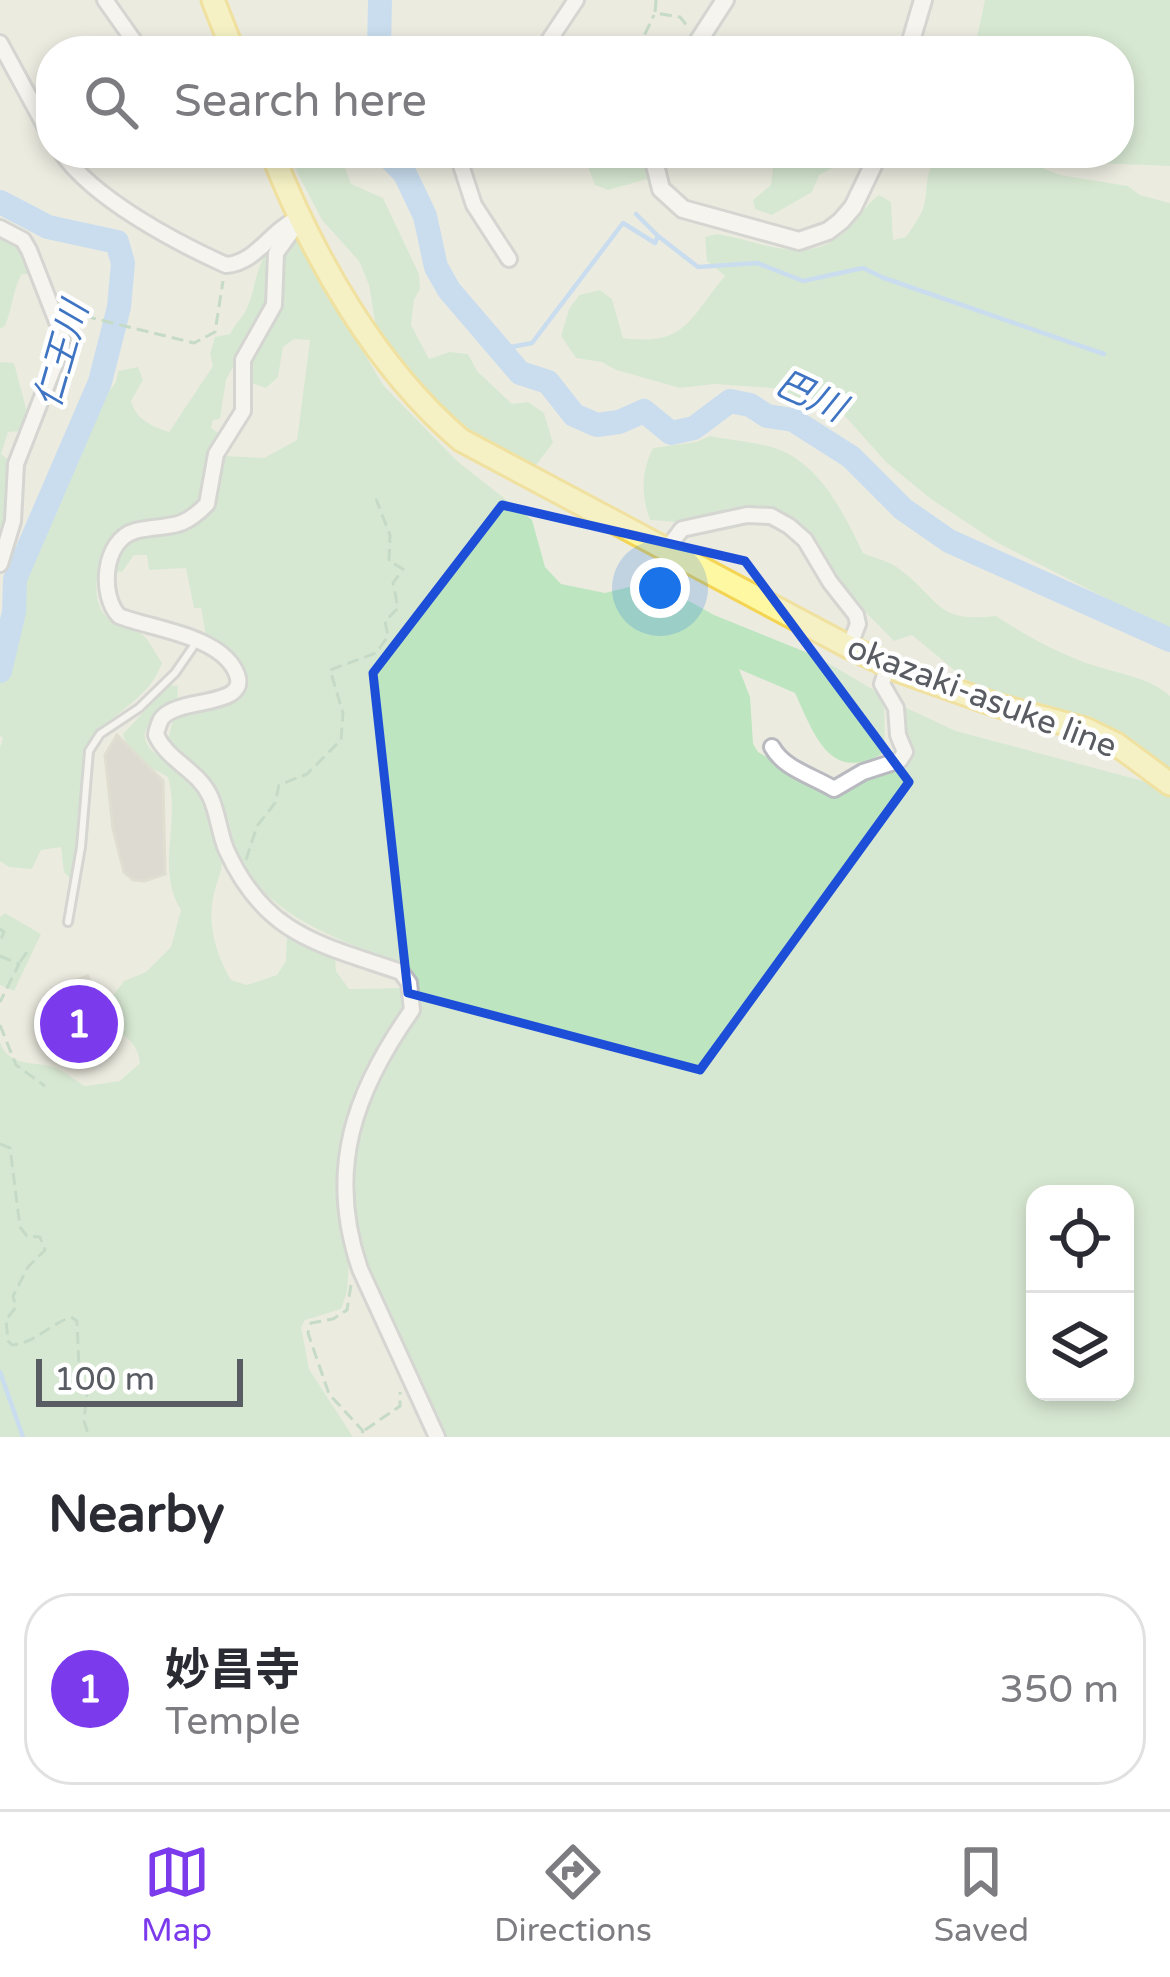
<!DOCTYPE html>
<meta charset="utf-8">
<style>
:root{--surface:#fff;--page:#f2f2f3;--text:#2b2b33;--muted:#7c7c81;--line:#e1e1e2;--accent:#7c3aed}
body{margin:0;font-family:"Varela Round","Noto Sans JP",sans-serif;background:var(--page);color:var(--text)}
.controls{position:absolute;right:36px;bottom:36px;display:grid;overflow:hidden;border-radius:24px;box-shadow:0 6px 18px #0003}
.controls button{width:108px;height:108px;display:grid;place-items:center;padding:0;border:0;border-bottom:3px solid var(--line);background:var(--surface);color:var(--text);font:60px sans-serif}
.scale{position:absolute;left:36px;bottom:30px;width:207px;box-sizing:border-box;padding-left:12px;border:6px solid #595c62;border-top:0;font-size:33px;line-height:42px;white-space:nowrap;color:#595c62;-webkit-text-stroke:9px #fff;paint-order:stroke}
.you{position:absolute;left:660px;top:588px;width:42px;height:42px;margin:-30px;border:9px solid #fff;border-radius:50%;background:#1a73e8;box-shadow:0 0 0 18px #1a73e833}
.badge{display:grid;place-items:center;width:78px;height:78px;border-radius:50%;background:var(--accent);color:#fff;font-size:39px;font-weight:700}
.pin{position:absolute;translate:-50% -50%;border:6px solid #fff;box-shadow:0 3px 12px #0006}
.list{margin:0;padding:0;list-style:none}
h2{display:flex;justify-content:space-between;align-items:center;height:156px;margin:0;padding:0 48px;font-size:51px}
h2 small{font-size:39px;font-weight:400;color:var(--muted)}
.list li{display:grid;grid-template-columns:78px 1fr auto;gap:36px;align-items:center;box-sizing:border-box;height:192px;margin:0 24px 24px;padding:0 24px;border:3px solid var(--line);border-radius:48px}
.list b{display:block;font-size:45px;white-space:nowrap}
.list p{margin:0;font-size:39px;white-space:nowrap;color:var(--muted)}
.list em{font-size:39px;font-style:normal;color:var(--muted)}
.icon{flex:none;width:66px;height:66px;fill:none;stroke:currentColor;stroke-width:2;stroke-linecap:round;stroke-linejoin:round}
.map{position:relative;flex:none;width:1170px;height:1437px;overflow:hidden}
.search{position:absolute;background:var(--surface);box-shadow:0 6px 18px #0003;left:36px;right:36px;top:36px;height:132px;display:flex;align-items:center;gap:30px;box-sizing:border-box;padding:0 42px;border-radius:48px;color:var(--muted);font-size:45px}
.sheet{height:372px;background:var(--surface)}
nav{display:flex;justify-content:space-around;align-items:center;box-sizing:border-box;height:168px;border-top:3px solid var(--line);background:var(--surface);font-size:33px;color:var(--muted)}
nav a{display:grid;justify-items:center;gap:6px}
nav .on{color:var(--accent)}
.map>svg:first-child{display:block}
</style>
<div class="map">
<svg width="1170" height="1437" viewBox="0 0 1170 1437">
<rect width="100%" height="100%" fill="#ecebe0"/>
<path fill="#bce5c0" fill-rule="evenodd" d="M985,0H1170V166L1094,163L1069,153H1119V51H974Z
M293,153H331L345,168L351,184L383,198L419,274L420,289L414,300L411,325L429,359L449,352L468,354L477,371L512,404L528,402L544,413L553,443L532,470L459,431L378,340L369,285L359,261L322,220L297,172Z
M583,153H641L647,179L608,190L595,185Z
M780,153H832L840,164L819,175L812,192L772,215L755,209L753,200L771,185L774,158Z
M939,153H1006L1060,175L1128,186L1140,195L1170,203V631L996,542L931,499L887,463L843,414L773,388L715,384L680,388L616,370L602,362L576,358L561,336L569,309L579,295L600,290L612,299L623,338C686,346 688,320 725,276L707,261L705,237L717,234C763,241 805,268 846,231C858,220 865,205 879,195L891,202L893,240L906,237C913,226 924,213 925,200C928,183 926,168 939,153Z
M0,232L22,246L31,274H22C14,285 12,310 5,326L0,329Z
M295,235L383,385L457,461L532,520L545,567L561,584L605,593L653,581L714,615L818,657L884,696L885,752C830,785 815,736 795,693L739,669L750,697L753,744L758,752L826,792L899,764L904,739L900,705L956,731L1143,781L1170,794V1437H443C411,1367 359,1280 352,1203C348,1170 356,1134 367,1102C378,1066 405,1039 420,1005L412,970C341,937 271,924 232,848C223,828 222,805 212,786C203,769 179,759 168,739L174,715C201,701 235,715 249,682L238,661L206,636L201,608H194L186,568L149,570L147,555H134L122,572L115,571L114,560C143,510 218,563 217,463L226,456L264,458L297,440L310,340L294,339L283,347L278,377L266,388L252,383L245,367L274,313L276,256ZM1035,1194H1125V1392H1035Z
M272,247L266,267L267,303L226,380L220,419L213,420L211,428L226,438C205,457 210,477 201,502C191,525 150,530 129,523C103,535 85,592 105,615C114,625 129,625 139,632C149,638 155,653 162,663C148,703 107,713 85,747L74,883L64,872L61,847L41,850L32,869L9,867L0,861V747L3,738L0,736V677L15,628L24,567L36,552L60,480L98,406L116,382L118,371L138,367L143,380L131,401C137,420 151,426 169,432L213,366L210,354L215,337L230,334C235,324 242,318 246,310C257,288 254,264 272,247Z
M0,362L14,363L28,416L23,431L8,432L1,454L13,463L11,497L0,553Z
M710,436C733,441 766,442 787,453C825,473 845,516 863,553C874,558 889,561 898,568C941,599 933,623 996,616C1023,634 1051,649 1081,661C1111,673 1147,675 1170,696V773L1107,729L1073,713L976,688L912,635L894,641L839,585L816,539L794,518L771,508H746L677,522L650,520C641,495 641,472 653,448L696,442Z
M169,685L178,686L177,700C95,754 194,756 208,807C213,823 222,846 222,862C222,872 217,880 215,890C206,920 215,953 231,980L247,985L277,975L286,961L287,936L335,956L336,971L349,989L403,988L405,1007L354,1095L342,1147L339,1214L349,1264L347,1292L341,1309L305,1320L301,1327L309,1369L353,1437H0V1042C8,1065 30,1062 50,1066C61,1068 74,1080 85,1086L120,1081L140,1063C137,1038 121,1036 106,1021L104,1008L124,981L146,972L171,947L181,910C155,867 181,824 168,777C147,765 129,759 123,734Z
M5,913L41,934L14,991L0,985V917Z"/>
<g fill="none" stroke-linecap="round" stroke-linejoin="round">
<path stroke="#9eccff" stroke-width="4.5" d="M636,214L658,236
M501,349L532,343L623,223L655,243L658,236L698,267L757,263L803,281L863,268L884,278L1104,354
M0,1372L23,1437"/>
<path stroke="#9eccff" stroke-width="24" d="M379,51L380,0
M385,153L405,174L425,216L436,267L449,290L520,373L548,382L574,415L597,425L619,422L644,411L671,433L694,428L730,401L750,405L767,416L793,420L851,457L903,509L949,541L1170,640
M0,202L48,227L117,242L123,263L119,307L100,382L15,579L14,612L0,671"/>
</g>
<path fill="#c7c5be" stroke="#d1cdbf" stroke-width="3" d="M117,735L163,781L165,874L145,881L133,880L124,872L113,829L105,755Z
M88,976L92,986L97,984L102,997L96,999L102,1016L86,1021L85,1026L87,1033L103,1027L110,1049L76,1064L75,1060L70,1062L63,1041L71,1038L63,1017L58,1019L52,989Z"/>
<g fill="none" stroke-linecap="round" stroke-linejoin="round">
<g stroke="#b8bac0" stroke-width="12">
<path id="service" d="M68,922L81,847L89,751L100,734L139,708L175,673L195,644"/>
</g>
<g stroke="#b8bac0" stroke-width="20">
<path id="minor" d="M105,0L141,51
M0,43L51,137
M542,51L576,0
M62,153C94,199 175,242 226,265C256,263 270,231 297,219
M457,153L474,205L509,259
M306,223L292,231L276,253L274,305L243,360V411L216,454L207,504C179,533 168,523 135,531C103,540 99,595 119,616C152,629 217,635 235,670C255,709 179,696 162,718C160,720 156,732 156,735C168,761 198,770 210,796C218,813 219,832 226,849C265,936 320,944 401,972L409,983L412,1010C354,1092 326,1170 360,1269L437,1437
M0,228L23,240L29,250L61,332L62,346L16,464L13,521L0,564
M666,550L682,529L747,515L771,516L789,526L805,540L830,582L856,615L858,624L849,647
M772,747C784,769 813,776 834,789L863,772L900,760L905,752L898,735L896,708L882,684L888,665"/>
</g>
<g stroke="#b8bac0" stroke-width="22">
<path id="tertiary" d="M692,51L725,0
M908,51L923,0
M652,153L661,189L683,209L799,241L828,231L841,221L853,207L879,153"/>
</g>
<g stroke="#f3d453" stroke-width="27">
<path id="primary" d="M213,0L233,51
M272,153C313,257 376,368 461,440L849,647L900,671L996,705L1085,729L1116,744L1170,784"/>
</g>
<path stroke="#95c6a8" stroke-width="3" stroke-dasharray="12 6" stroke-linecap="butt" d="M656,0L655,13L680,17L688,27
M564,51L575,48L581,51
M637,51L654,15
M73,323L76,314L194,343L215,332L223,281
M246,860L257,826L275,803L279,785L307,774L341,740L343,713L330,670L376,653L388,636L385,621L398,608L393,583L403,569L389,561L390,535L376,499
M0,929L4,932L0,942
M0,956L19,964L0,1002
M20,962L27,952
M0,1025L16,1065L45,1086
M0,1144L10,1148L20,1227L27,1236L40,1237L45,1250L28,1267L13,1296L16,1307L6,1320L8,1341L12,1345C35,1343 49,1325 71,1317L77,1321L79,1369L87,1392L84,1421L89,1437
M351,1285L347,1310L333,1319L311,1323L308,1333L329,1394L363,1431L361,1437
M365,1430L400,1406V1392"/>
<use href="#service" stroke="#fff" stroke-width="6"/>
<use href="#minor" stroke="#fff" stroke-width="14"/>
<use href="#tertiary" stroke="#fff" stroke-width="16"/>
<use href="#primary" stroke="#fff8a3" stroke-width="21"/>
</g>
<path d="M0 0H1170V1437H0ZM502,505L745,561L909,782L700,1070L408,993L373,673Z" fill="#ecebe0" fill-opacity=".55" fill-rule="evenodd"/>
<path fill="none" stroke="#1d4ed8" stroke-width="9" stroke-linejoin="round" d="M502,505L745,561L909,782L700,1070L408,993L373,673Z"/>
<g text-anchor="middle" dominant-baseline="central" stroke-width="9" stroke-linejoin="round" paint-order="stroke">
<g font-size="33" fill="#595c62" stroke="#fff">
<text transform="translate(982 697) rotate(21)">okazaki-asuke line</text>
</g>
<g font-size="36" font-style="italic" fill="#3f74c3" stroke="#fff">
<text transform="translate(62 355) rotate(-74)">仁王川</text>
<text transform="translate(810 396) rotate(25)">巴川</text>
</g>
</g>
</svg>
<div class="controls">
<button><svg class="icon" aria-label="locate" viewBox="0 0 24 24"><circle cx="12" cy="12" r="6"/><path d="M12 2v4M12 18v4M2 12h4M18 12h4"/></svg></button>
<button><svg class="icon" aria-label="layers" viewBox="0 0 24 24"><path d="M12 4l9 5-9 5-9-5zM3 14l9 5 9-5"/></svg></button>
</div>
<div class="scale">100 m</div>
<div class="you"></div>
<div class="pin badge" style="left:79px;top:1024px">1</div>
<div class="search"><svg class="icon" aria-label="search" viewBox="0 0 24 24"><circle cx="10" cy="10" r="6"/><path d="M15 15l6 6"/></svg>Search here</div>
</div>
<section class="sheet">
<h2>Nearby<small></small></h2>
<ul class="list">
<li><span class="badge">1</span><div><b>妙昌寺</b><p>Temple</p></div><em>350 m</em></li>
</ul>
</section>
<nav>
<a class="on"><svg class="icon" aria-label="map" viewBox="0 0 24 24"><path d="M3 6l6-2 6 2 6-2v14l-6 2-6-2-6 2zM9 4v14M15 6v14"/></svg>Map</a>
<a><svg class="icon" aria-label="directions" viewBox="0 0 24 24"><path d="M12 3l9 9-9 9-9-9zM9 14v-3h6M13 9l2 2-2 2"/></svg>Directions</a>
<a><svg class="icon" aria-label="saved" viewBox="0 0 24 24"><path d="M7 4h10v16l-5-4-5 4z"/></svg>Saved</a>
</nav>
